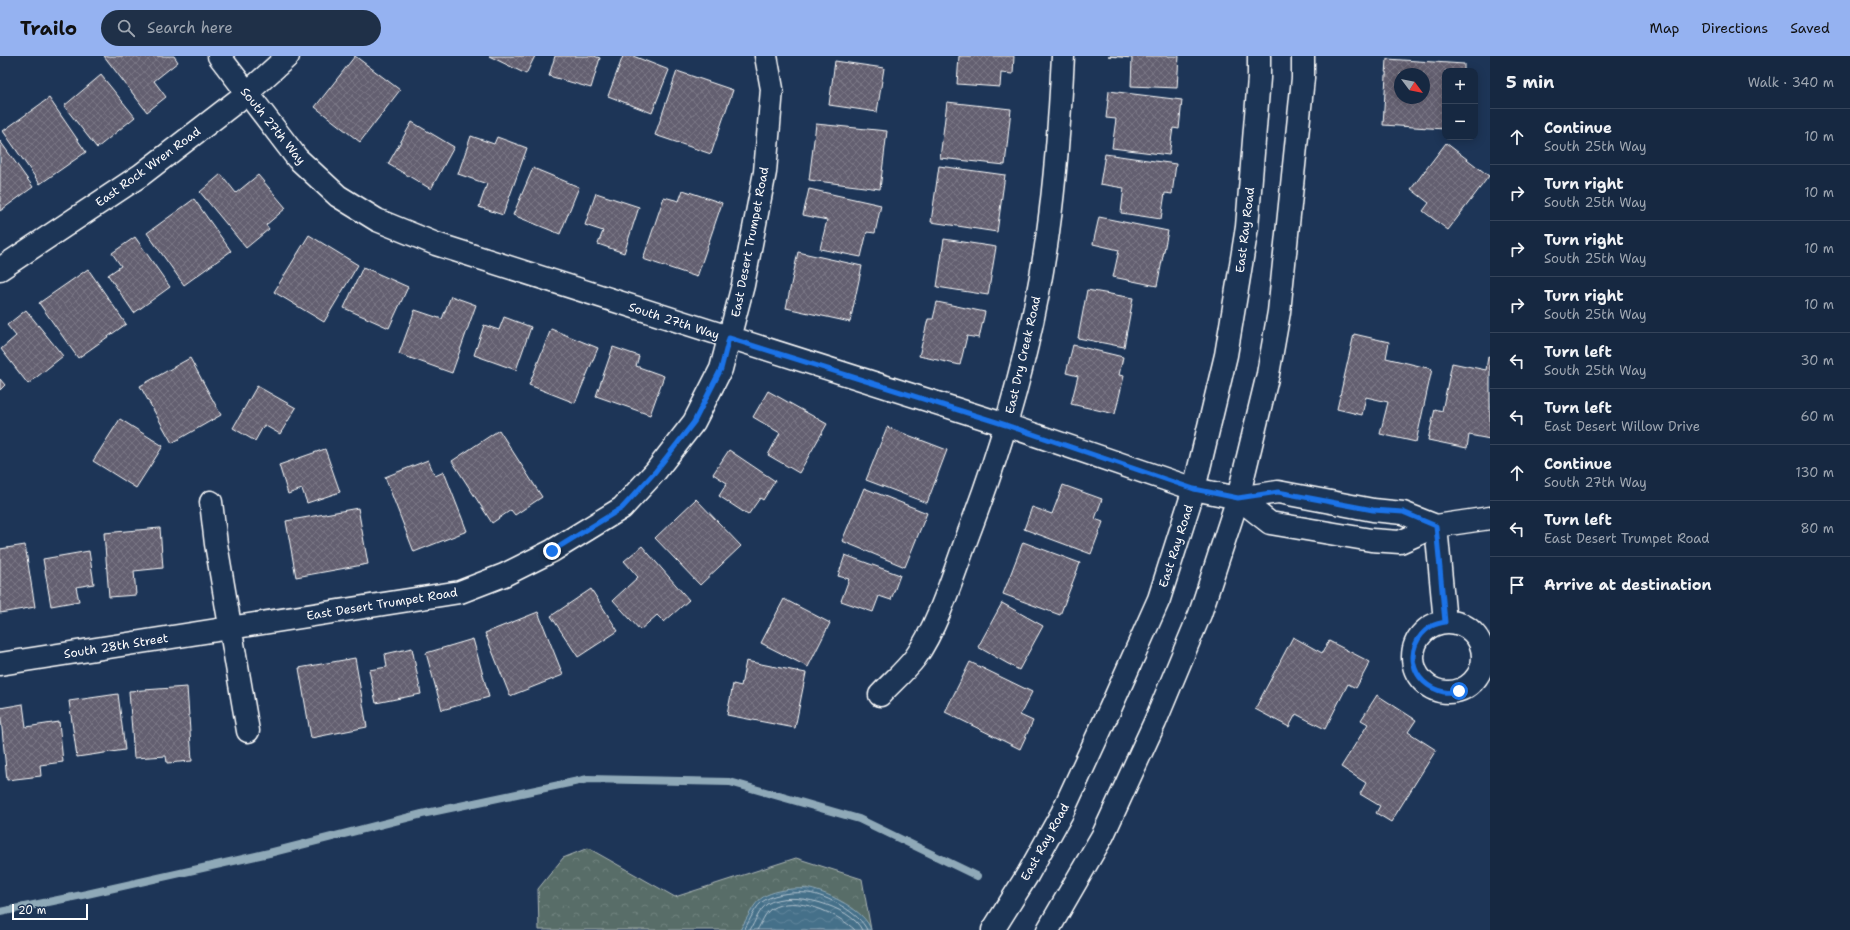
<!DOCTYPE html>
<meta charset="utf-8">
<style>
:root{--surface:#162841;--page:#1f3048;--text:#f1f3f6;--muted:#9ea6b1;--line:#35445a;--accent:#95b2f1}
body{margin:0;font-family:"Shantell Sans",sans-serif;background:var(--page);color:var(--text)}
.controls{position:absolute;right:12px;top:12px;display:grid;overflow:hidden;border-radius:8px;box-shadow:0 2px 10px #0003}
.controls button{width:36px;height:36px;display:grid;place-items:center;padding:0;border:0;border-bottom:1px solid var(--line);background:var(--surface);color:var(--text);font:20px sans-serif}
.compass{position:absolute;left:1394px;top:12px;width:36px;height:36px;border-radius:50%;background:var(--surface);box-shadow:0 2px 10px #0003;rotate:122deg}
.scale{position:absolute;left:12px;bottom:10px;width:76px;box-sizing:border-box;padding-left:4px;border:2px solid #fff;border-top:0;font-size:11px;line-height:14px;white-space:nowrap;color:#fff;-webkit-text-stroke:3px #1d3557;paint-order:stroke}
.stop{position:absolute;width:12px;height:12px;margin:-9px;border:3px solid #1a73e8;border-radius:50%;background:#fff}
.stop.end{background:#1a73e8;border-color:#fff;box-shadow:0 1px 4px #0008}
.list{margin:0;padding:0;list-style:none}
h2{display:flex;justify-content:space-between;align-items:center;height:52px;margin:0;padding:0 16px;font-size:17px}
h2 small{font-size:13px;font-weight:400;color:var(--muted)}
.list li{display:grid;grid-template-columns:26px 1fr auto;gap:12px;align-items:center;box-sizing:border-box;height:56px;padding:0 16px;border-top:1px solid var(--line)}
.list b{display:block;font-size:15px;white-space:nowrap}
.list p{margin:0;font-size:13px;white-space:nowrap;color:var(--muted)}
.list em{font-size:13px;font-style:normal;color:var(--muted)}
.icon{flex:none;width:22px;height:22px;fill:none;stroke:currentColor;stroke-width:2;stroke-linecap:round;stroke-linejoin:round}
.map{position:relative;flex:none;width:1490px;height:874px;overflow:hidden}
header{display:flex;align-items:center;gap:24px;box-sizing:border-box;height:56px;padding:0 20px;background:var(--accent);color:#111}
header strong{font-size:19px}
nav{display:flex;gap:22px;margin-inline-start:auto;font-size:14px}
.search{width:280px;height:36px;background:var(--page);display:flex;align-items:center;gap:10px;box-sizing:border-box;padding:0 14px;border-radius:22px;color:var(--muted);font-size:15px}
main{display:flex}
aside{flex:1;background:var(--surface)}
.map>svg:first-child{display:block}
</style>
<header>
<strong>Trailo</strong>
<div class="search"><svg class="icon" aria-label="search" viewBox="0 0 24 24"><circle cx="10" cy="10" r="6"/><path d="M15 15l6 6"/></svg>Search here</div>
<nav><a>Map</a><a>Directions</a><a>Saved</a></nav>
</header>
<main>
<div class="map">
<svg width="1490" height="874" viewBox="0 0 1490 874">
<defs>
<pattern id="park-crowns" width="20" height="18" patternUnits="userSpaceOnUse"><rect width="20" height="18" fill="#586d68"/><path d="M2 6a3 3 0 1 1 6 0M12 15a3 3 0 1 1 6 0" fill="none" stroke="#71837f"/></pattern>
<pattern id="water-waves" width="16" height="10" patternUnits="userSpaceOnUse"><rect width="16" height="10" fill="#446f89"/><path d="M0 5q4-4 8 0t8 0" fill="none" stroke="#60859b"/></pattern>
<pattern id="building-cross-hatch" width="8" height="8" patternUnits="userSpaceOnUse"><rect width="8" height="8" fill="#635f6f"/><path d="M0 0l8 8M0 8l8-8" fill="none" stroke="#7a7785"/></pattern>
</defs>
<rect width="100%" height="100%" fill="#1d3557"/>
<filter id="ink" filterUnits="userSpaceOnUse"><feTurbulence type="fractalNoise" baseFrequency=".025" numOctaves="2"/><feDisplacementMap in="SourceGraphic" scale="8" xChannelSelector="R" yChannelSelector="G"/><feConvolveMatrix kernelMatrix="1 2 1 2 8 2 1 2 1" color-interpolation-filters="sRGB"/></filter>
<g filter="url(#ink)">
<path fill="url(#park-crowns)" stroke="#acb6b4" d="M588,792L675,841L796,802L862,823L871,874H539L538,833L563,802Z"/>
<path fill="url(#water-waves)" stroke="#8fa9b8" d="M791,833C797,833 804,832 810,833C829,837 866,855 871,874H740C757,846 755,838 791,833Z"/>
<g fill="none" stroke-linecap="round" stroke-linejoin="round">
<path stroke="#b4c5d0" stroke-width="1" d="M744,874C750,865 755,849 765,844C777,837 795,836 808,837C826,839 860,857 867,874
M750,874C755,866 759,854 767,848C790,833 851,850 862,874
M757,874C762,867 764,858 771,853C795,838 837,857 855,874"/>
<path stroke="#8fa9b8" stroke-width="8" d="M0,856L87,838L269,797L422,758L588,723L730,726L859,763L977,820"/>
</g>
<path fill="url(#building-cross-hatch)" stroke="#fff" fill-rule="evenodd" d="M104,0H174L178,6L154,25L166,41L147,56Z
M355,0L400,34L360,86L315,51Z
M489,0H535L526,18Z
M555,0H594L600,2L591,32L549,20Z
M623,0H633L669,14L652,57L608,40Z
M959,0H1014L1013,18L1001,17L1000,31L957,28Z
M1108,0H1179L1177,32L1131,30L1132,2Z
M1387,3L1464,8V15H1445V73L1383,69ZM1400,18H1424V42H1400Z
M835,5L884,12L877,56L829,49Z
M677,15L733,34L711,98L655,79Z
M101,19L135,61L97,92L64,50Z
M1109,35L1182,44L1179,73L1173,72L1169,99L1112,92L1116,63L1106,62Z
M49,42L86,96L40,128L3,75Z
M947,46L1011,53L1005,109L940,102Z
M412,66L454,91L431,133L388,108Z
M816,68L887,75L880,133L809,124Z
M471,80L494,88L497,81L527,92L503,159L479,151L487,128L458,118Z
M0,85L33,131L0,155Z
M1446,87L1489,120L1448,174L1423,155L1429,147L1411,133Z
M1105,98L1176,108L1172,138L1165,137L1161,163L1121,157L1124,132L1100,128Z
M939,110L1005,119L997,176L931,166Z
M533,112L579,131L560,178L513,159Z
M221,118L236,137L258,119L286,152L266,169L269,173L246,192L200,136Z
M809,133L881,149L875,177L867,176L861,201L820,193L827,164L803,159Z
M683,134L722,147L697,221L643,203L664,141L679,145Z
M596,137L639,151L624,197L598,188L603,175L585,169Z
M194,143L231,195L184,229L147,177Z
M1099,161L1168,175L1157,230L1113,221L1119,194L1093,188Z
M309,179L358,209L324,266L274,236Z
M135,181L170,231L134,257L108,219L121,210L112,197Z
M944,183L996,191L988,239L937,231Z
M798,196L862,210L850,266L786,252Z
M363,211L408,231L389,272L344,252Z
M88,213L126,268L78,302L39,247Z
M1087,234L1133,242L1124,291L1078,282Z
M451,240L476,249L452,317L399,298L415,254L442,263Z
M937,246L985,256L979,282L967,280L960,309L919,300L928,263H933Z
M26,254L63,300L28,328L1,293L16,280L7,269Z
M504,261L531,271L516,314L474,299L484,269L499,274Z
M551,273L598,292L575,347L529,329Z
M1354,278L1389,286L1386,302L1432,313L1416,386L1380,378L1388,346L1366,341L1362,359L1337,353Z
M1073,289L1123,301L1119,319L1124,320L1115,358L1071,348L1078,320L1066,317Z
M613,291L639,300L636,310L664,320L650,359L596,340Z
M1488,301L1490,302V383L1469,379L1467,392L1428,384L1435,353L1442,355L1452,307L1486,314Z
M190,302L221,359L172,387L140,330Z
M0,323L5,329L0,334Z
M257,330L296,352L280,378L264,369L255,385L233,372Z
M768,335L827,368L799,417L768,399L780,377L753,361Z
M120,363L163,390L136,432L93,405Z
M887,371L947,394L927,447L866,424Z
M499,374L542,441L515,459L511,454L492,467L452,405Z
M325,393L340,436L307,447L302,433L288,438L279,409Z
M729,394L775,425L763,444L760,442L748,459L719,440L727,427L713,418Z
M428,404L435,420L444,416L467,475L414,496L385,421Z
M1063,429L1102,443L1095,463L1103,466L1091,498L1024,473L1032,451L1052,458Z
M864,432L927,457L905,511L842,485Z
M696,443L741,490L700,529L655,482Z
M358,452L368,508L296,521L286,465Z
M160,472L163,512L134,515L136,539L109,541L104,477Z
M1023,486L1080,507L1060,559L1003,538Z
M25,489L35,551L0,557V493Z
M642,490L689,544L664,566L657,559L640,574L613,544L638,521L624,505Z
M89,495L94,528L76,531L79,545L51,550L43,503Z
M845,499L900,519L891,544L879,540L873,556L841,545L849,523L838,520Z
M591,533L618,575L578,601L551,560Z
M784,543L830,567L808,611L761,587Z
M1002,547L1043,570L1019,614L978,591Z
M538,556L563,619L510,640L485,577Z
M1293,581L1322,597L1329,585L1370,606L1356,632L1348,628L1325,673L1296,658L1289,671L1255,653Z
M473,583L489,641L442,654L426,597Z
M412,592L421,638L376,647L369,614L387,611L385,598Z
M355,602L367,671L311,682L299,612Z
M746,605L806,617L795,672L727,659L733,628L741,630Z
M970,606L1032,636L1020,659L1033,665L1020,693L945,656Z
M187,631L192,705L167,707L166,700L134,702L129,635Z
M118,638L125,694L77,701L69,645Z
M1377,639L1416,664L1408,676L1436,694L1391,766L1376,757L1380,750L1360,738L1366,727L1341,711L1368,668L1361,664Z
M23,648L26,671L59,666L63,706L40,709L41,720L7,724L0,652Z"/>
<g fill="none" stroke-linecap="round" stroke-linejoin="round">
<g stroke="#fff" stroke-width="25">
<path id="minor" d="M219,0L297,102L338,140L377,164L436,188L1006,369L1194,433L1238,442L1278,436L1373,454L1403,457L1436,470
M0,213L141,119L246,38L288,0
M1238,442L1270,467L1371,484L1400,486L1436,470L1490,462
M211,446L216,488L248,675
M1436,470L1445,566
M1413 601a35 35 0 1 1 70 0a35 35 0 1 1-70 0Z
M0,608L460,536L504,519L552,495L622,452L655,416L694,366L721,313L743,229L765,116L772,33L766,0
M880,639C891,627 905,615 915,602C939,569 956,510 971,471C1007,376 1034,277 1048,176C1056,118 1060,59 1063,0"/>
</g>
<g stroke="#fff" stroke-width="25">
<path id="major" d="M993,874L1028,818L1062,757L1110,653L1159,543L1194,433L1226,299L1238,227L1247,171L1259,22V0
M1048,874L1103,779L1155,666L1200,558L1238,442L1268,318L1279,256L1303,22V0"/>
</g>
<use href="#minor" stroke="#1d3557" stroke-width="22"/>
<use href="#major" stroke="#1d3557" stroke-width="22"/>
</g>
</g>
<g fill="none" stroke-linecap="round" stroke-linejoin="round" filter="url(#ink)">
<path stroke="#1a73e8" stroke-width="5" d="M552,495L622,452L655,416L694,366L721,313L729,282L1006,369L1194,433L1238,442L1278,436L1373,454L1403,456L1436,470L1445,566C1441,567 1434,568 1430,571C1402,590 1410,629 1444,636C1448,637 1454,636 1459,635"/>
</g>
<g text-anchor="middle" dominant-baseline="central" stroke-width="3" stroke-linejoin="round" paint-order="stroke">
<g font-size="12" fill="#fff" stroke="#1d3557">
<text transform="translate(273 70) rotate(51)">South 27th Way</text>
<text transform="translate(148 111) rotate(-36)">East Rock Wren Road</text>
<text transform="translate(1245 174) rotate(-83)">East Ray Road</text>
<text transform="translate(750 186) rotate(-79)">East Desert Trumpet Road</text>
<text transform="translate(674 265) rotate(18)">South 27th Way</text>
<text transform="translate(1023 299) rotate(-77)">East Dry Creek Road</text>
<text transform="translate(1176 490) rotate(-72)">East Ray Road</text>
<text transform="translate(382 548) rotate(-9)">East Desert Trumpet Road</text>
<text transform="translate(116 590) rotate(-9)">South 28th Street</text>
<text transform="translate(1045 786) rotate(-61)">East Ray Road</text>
</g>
</g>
</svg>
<div class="controls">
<button>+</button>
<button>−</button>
</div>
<svg class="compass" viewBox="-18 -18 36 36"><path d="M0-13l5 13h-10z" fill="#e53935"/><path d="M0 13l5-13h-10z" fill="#9ea6b1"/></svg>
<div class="scale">20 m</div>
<div class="stop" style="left:1459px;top:635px"></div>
<div class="stop end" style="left:552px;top:495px"></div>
</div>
<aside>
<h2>5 min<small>Walk · 340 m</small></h2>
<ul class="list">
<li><svg class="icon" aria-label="ahead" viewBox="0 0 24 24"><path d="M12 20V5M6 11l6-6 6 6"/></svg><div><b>Continue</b><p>South 25th Way</p></div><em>10 m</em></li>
<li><svg class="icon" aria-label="right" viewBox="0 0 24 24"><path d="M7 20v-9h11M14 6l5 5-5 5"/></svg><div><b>Turn right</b><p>South 25th Way</p></div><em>10 m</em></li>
<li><svg class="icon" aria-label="right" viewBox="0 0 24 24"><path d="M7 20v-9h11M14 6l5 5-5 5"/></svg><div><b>Turn right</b><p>South 25th Way</p></div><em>10 m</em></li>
<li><svg class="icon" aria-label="right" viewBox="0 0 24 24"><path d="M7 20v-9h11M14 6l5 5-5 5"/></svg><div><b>Turn right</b><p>South 25th Way</p></div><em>10 m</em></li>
<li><svg class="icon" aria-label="left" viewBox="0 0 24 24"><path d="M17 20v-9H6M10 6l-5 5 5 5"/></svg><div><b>Turn left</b><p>South 25th Way</p></div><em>30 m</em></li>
<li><svg class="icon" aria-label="left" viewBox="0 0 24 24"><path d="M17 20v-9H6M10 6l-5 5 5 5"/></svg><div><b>Turn left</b><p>East Desert Willow Drive</p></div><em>60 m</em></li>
<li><svg class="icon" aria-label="ahead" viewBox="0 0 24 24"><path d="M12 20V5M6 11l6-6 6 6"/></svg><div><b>Continue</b><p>South 27th Way</p></div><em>130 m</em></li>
<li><svg class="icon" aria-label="left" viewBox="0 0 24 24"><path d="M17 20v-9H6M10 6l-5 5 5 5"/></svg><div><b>Turn left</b><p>East Desert Trumpet Road</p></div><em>80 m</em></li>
<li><svg class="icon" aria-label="arrive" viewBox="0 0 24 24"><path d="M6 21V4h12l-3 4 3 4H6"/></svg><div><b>Arrive at destination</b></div></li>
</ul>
</aside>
</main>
